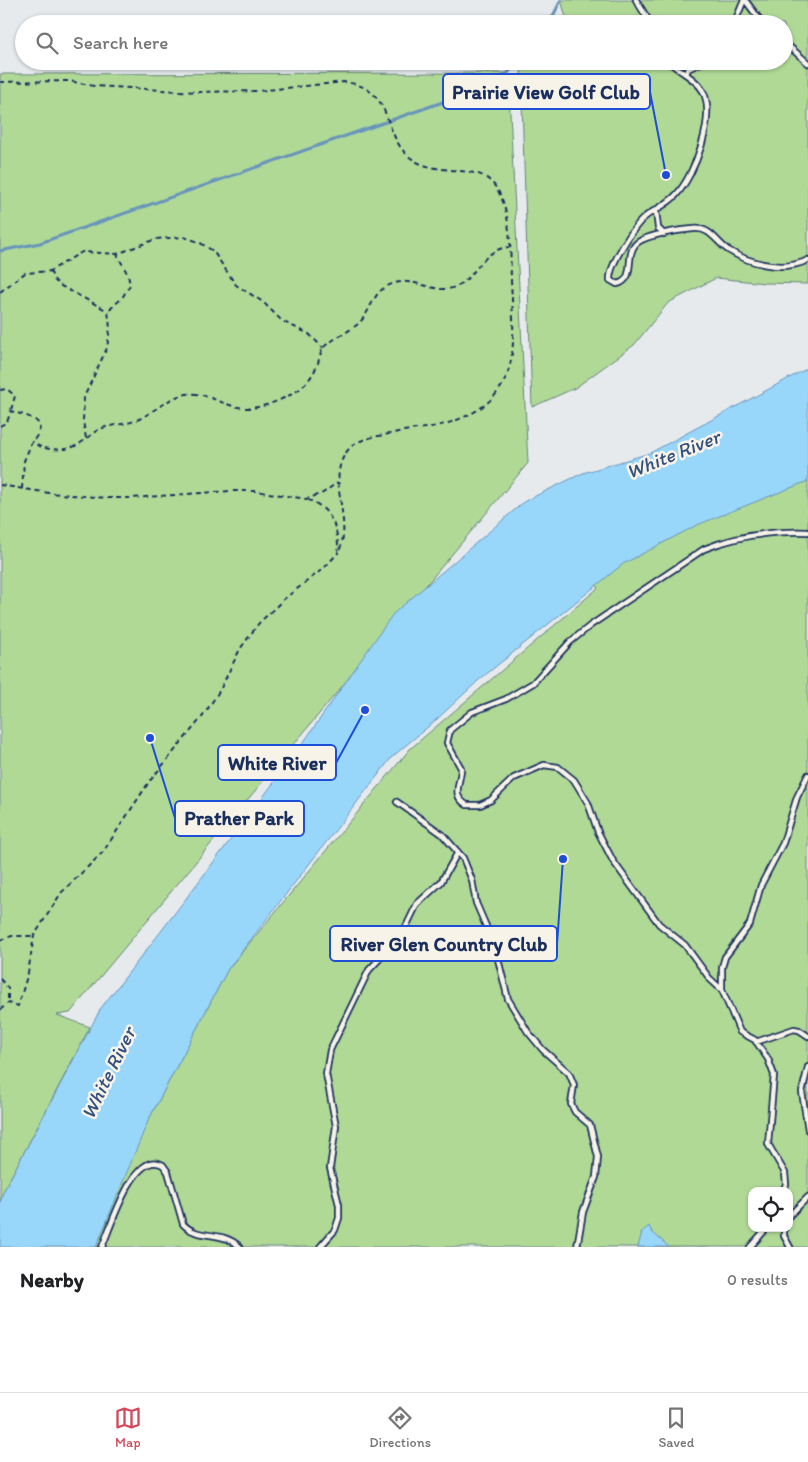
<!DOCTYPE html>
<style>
:root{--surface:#fff;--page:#f6f6f6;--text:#202124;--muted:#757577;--line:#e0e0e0;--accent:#d1495b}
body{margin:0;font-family:Itim,sans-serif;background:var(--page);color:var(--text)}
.controls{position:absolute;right:15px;bottom:15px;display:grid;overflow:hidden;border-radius:10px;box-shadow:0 1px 4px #0004}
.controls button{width:45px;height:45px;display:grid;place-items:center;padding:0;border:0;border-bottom:1px solid var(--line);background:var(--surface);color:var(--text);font:25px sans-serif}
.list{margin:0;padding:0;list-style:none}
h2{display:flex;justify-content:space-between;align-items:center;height:65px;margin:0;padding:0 20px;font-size:21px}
h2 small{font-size:16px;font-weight:400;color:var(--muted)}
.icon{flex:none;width:28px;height:28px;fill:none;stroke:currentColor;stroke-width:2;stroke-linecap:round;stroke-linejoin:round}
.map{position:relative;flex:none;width:808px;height:1247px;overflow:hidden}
.search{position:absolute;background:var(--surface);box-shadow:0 1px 4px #0004;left:15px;right:15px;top:15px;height:55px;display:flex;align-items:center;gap:12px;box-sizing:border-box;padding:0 18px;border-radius:28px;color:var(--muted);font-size:19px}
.sheet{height:145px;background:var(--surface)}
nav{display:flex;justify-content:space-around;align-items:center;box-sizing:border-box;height:70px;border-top:1px solid var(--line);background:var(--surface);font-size:14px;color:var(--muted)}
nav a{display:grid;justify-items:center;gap:2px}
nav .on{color:var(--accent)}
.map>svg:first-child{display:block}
</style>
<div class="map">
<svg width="808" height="1247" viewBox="0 0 808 1247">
<rect width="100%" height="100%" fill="#e6eaed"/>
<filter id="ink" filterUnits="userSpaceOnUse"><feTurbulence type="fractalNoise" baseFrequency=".02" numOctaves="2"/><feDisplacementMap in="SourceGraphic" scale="10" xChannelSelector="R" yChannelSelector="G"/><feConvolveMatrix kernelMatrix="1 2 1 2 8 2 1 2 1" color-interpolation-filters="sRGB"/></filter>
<g filter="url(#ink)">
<path fill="#b0d996" stroke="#66847a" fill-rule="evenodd" d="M561,0H808V284L765,283L716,278L668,303L634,345L575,388L532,407L521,72L530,61H784V24H564L567,21Z
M508,73L528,463L70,1013L57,1015L90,1027L3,1192L0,1204V74Z
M808,449V1247H93L129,1157L228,969L410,749L598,588L584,569ZM752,1191H789V1228H752Z"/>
<path fill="#99d7fa" stroke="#6794bc" d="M808,368V481L697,525L623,564L479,680L436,720L392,757L228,969L148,1121L96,1247H0V1204L3,1192L101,1008L159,934L294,756L393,614L525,501L583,473L650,453Z
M649,1226L652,1232L669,1247H638L642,1232Z"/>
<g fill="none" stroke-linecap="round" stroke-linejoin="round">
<path stroke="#6794bc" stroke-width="3" d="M549,24L561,0
M0,251L40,243L477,90L508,73L518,61"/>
<g stroke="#1b2f5e" stroke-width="8">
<path id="lane" d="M636,0L651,24
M745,0L763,24
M734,24L744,0
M784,42L808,63
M668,61C679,72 695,77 703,91C716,117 695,175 676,195C667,205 655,209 645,217C634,226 609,265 610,280L617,284C636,280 625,256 635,245C642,235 681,230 693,229C711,227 715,241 728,250C750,264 784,272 808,260
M686,74L688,69L705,61
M656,211L658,228L664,234
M397,802L442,834L463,858L472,880L476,903L495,947L508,999L528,1032L543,1050L569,1073L574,1085L571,1104L575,1112L590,1125L598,1157L596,1177L583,1212L577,1247
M722,990V967L725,957L750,924L761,885L783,843L797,797L808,775
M756,1042L794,1029L799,1030L808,1036
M808,1067L802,1092L808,1130
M783,1191L786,1184L785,1173L768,1144L774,1075L768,1059L755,1040L740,1032L722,990L710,979L685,945L659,924L613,861L598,832L588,803L574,780L558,767L544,765L514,778L491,800L480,805H467C450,795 461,783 461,768L447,743L450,730L472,712L506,699L533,683L570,642L591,625L704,549C736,536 774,531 808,532
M789,1216L808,1197
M784,1228V1236L790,1247
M102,1247C111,1227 134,1148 163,1165L168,1172L183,1224C199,1241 220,1229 240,1247
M320,1247L335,1230L339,1218V1205L330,1168L336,1126L326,1074L330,1050L369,970L402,935L417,904L441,882L458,852
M750,1247L767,1228"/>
</g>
<path stroke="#1b2f5e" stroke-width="2" stroke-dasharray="5 4" stroke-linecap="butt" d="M0,82L69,81L94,86L198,92L257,91L344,82C400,88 377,142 419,163C437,171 455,169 474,173C514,180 510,250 511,280C514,347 525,400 445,424C428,429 408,429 389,434C375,437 358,438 348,450C324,479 355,520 338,553
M50,271L55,281L61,286L108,311
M0,292L25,273L50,271L82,252L117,254L156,239L184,237L199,242L213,251L236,285L263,302L282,321L309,334L323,348
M0,390L7,389L15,396L11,410
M0,426L7,422L11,411C29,417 52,420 32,442
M86,438L83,421L84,397L107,348L110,328L108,311L122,298L130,285L128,275L117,254
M0,485L49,493L107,498H131L230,491H256L306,499L323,493L338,482
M22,489L24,461L32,442C43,451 67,452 79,444C86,440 92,433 100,429C112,424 125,425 137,420C151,414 162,403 176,397C201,387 215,403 238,407C255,411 277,402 292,394C305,387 313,376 318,363C319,359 321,352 323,348C331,339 350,332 360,322C370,312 372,296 384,288C411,270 434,298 457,286C478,275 482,249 510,247
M0,940L12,936H34
M0,979L8,988V1003
M0,1010L8,1003L18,1006L28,973L34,936L61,893L103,852L149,782L203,716L220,690L240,649L259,623L284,599L324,568L338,553C339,529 331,507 306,499"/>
<use href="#lane" stroke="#f7f3e8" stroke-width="4.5"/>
</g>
</g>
<g text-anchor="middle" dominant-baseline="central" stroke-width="5" stroke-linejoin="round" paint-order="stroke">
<g font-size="20" font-style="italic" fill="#34517d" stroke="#f7f3e8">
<text transform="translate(673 454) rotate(-22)">White River</text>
<text transform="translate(108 1073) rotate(-64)">White River</text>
</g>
</g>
<path fill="none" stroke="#1d4ed8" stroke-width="2" d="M666 175L650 92M365 710L336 763M150 738L175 818M563 859L557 944"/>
<g fill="#1d4ed8" stroke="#f7f3e8" stroke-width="2">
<circle cx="666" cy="175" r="5"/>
<circle cx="365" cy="710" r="5"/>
<circle cx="150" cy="738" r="5"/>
<circle cx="563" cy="859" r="5"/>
</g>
<g fill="#f7f3e8" stroke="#1d4ed8" stroke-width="2">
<rect x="443" y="74" width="207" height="35" rx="5"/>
<rect x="218" y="745" width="118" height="35" rx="5"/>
<rect x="175" y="801" width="129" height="35" rx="5"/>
<rect x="330" y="926" width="227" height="35" rx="5"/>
</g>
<g font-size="20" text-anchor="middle" font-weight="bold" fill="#1b2f5e">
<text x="546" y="99">Prairie View Golf Club</text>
<text x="277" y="770">White River</text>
<text x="239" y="825">Prather Park</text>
<text x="444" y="951">River Glen Country Club</text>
</g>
</svg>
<div class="controls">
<button><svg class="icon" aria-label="locate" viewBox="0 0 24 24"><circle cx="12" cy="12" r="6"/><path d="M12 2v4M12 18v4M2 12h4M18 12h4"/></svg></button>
</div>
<div class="search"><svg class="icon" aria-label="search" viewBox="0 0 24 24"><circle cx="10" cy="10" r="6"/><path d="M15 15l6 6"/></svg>Search here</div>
</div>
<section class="sheet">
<h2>Nearby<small>0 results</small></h2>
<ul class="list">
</ul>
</section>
<nav>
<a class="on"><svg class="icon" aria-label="map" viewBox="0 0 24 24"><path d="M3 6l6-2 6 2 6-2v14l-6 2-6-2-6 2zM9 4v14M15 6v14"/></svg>Map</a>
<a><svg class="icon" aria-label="directions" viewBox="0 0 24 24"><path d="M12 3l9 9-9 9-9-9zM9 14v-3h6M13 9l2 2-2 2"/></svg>Directions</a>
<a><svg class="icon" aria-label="saved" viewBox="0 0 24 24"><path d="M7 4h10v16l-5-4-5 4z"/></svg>Saved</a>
</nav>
